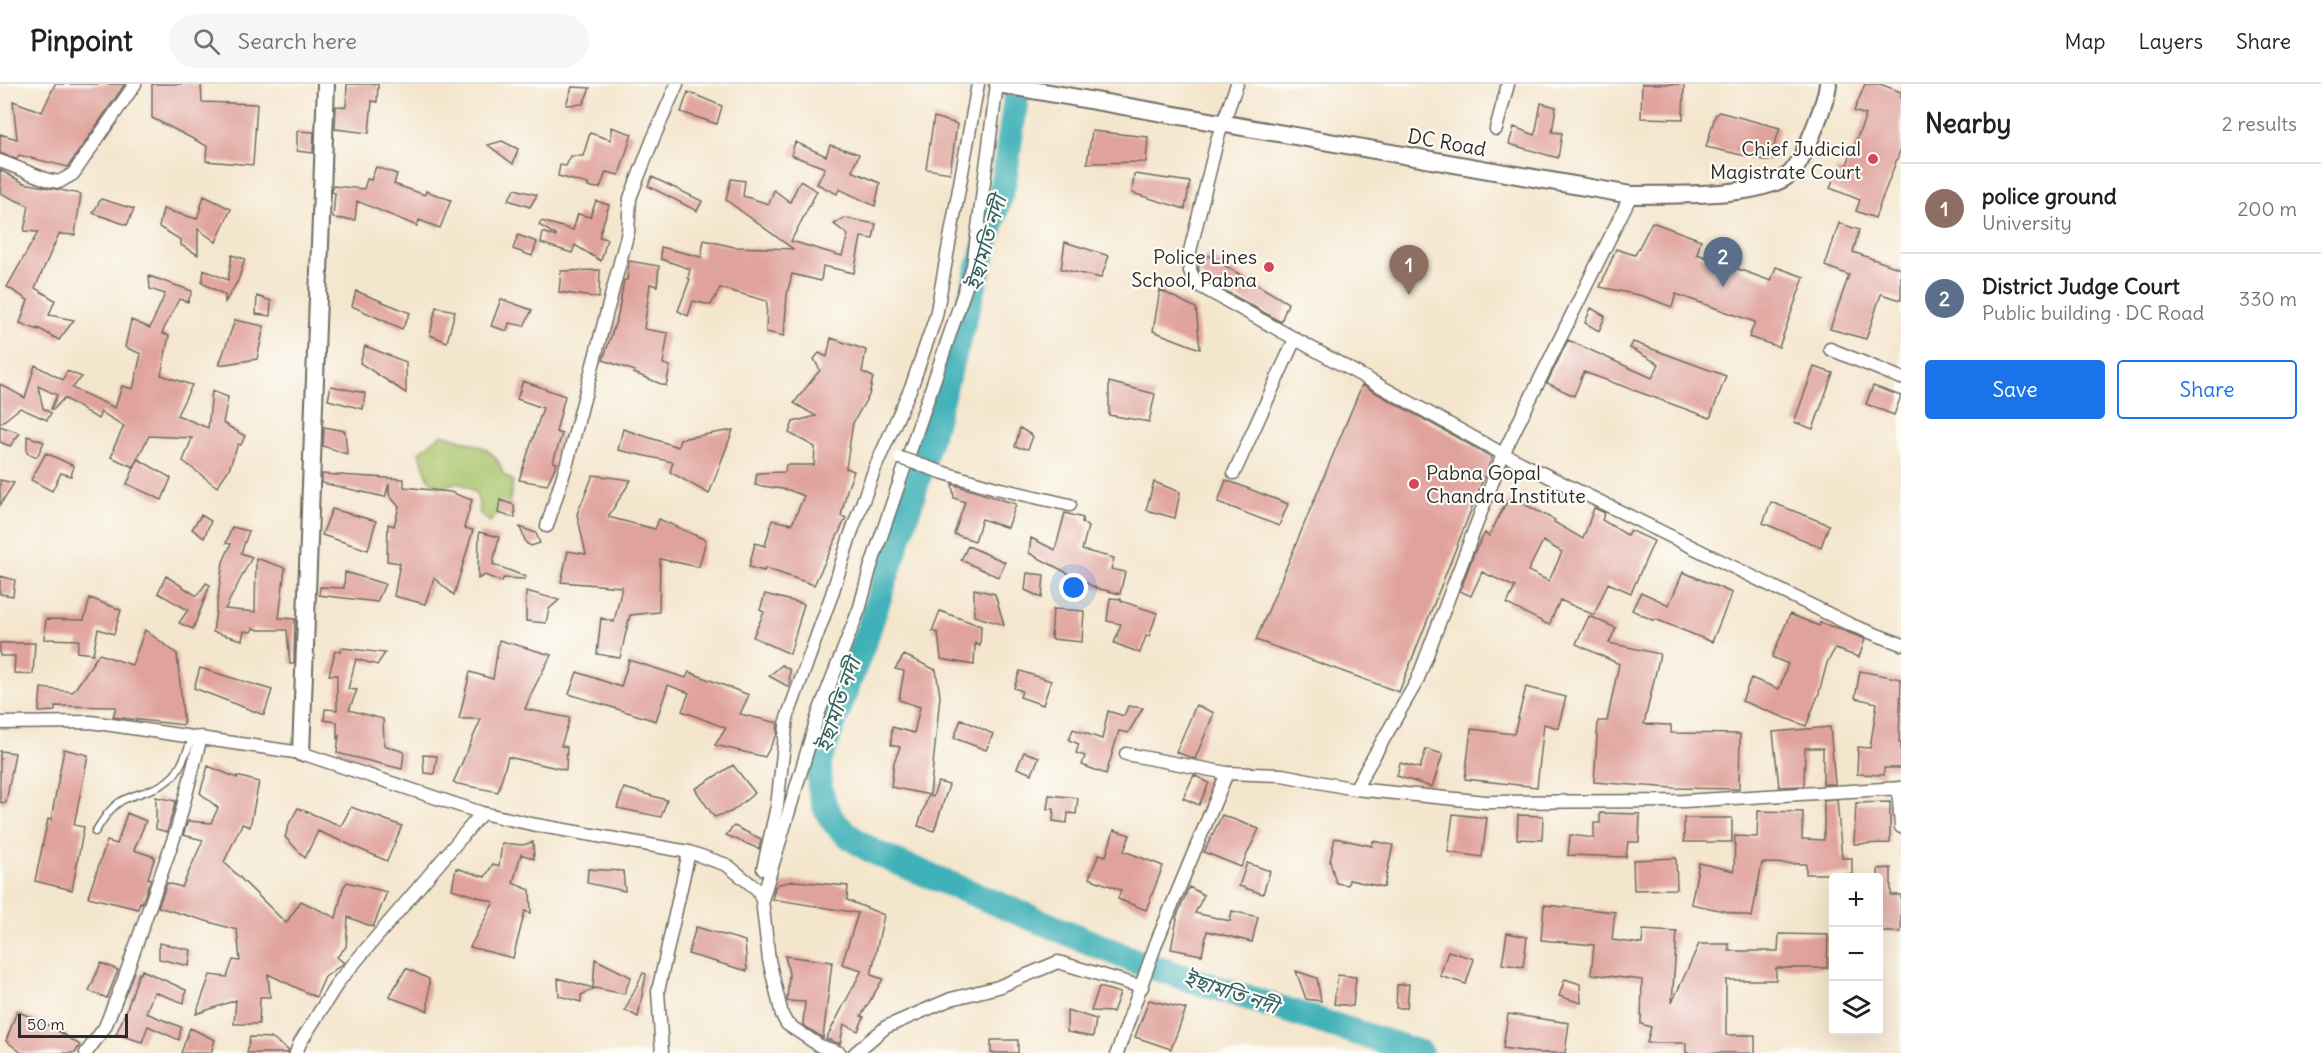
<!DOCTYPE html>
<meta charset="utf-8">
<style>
:root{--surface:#fff;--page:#f6f6f6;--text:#202124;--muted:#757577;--line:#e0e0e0;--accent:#1a73e8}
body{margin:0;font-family:Delius,"Noto Sans Bengali",sans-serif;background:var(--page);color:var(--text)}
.controls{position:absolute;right:18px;bottom:18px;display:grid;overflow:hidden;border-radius:6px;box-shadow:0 6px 24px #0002}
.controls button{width:54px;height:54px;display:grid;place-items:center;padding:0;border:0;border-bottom:2px solid var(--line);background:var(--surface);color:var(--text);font:30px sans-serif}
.scale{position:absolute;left:18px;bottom:15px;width:110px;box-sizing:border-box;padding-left:6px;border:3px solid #2b2b2b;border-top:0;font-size:16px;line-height:21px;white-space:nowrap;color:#2b2b2b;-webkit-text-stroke:4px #fdfcf7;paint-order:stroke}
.you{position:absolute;left:1074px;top:504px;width:21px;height:21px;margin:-15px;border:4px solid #fff;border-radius:50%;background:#1a73e8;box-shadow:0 0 0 9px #1a73e833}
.badge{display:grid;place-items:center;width:39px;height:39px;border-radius:50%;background:var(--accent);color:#fff;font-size:20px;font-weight:700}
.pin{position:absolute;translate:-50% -50px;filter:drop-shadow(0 2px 3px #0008)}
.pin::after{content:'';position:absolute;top:32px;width:21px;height:18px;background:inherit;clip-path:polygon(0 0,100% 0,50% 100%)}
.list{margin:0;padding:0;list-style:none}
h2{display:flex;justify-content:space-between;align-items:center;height:78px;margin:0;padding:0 24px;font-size:26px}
h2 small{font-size:20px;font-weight:400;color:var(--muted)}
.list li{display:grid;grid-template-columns:39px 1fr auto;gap:18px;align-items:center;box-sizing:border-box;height:90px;padding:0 24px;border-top:2px solid var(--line)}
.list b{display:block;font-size:22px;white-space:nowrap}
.list p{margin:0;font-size:20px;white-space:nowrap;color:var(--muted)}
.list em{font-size:20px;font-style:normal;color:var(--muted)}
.actions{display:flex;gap:12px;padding:18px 24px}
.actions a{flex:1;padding:14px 0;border:2px solid var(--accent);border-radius:6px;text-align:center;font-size:21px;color:var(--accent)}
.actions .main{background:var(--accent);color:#fff}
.icon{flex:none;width:33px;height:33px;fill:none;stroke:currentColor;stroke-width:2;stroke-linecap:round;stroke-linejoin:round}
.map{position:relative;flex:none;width:1901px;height:969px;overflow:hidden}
header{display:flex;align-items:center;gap:36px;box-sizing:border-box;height:84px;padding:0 30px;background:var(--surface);border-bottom:2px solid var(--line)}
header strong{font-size:28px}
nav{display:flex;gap:33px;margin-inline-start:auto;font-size:21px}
.search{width:420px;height:54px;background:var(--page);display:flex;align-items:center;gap:15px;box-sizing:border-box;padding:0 21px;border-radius:33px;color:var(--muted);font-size:22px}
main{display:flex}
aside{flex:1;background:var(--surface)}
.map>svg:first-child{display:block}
</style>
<header>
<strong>Pinpoint</strong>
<div class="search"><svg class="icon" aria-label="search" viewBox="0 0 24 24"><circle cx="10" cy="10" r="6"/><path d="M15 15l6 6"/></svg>Search here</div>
<nav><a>Map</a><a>Layers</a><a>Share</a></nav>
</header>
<main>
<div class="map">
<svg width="1901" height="969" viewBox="0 0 1901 969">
<rect width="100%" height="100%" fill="#fdfcf7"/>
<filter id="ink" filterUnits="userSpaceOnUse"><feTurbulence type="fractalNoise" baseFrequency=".0167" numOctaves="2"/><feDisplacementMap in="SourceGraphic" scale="12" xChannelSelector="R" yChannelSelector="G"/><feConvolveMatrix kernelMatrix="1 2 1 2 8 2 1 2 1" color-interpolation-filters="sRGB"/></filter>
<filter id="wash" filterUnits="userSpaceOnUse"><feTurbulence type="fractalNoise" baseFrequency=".008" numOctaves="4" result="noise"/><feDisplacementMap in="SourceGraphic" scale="24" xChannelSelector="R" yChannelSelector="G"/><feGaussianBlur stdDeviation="1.35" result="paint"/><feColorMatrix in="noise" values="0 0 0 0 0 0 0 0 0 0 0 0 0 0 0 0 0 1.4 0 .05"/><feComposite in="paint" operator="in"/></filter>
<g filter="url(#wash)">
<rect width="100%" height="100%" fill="#f4e6cd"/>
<path fill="#a8c369" stroke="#6a774a" stroke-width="1.5" d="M442,350C468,359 496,360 503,390L513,397L508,426L498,429L490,438L480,430C479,409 475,406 457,398L440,404L429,396L419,368Z"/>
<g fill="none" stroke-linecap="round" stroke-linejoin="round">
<path stroke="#41b1b8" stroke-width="26" d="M1018,0L1004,97L917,398L868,547L819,677C817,730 835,747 880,771L1140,879L1420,969"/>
</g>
<g id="blocks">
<path fill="#e0a39c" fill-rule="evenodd" d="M55,0H125L68,83L19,71L17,75L0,69V50L17,55L13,17L42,28Z
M152,0H201L202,18L257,20L253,81L206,77L207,62L152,34Z
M347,0H378L377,18L372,17L369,49L335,45L336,22L346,23Z
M1642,0H1684L1683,35L1641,34Z
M1865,0H1880L1901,8V64L1875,134L1856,127L1860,116L1830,104L1837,85L1844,88L1866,31L1854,27Z
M572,3L590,4L583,20L566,21Z
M688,8L722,22L717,40L681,28Z
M1541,19L1556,23L1552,48L1562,49L1558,74L1509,60L1514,43L1535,51Z
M1719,28L1780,44L1769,77L1706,63L1715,32Z
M934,33L957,40L950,89L926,85Z
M611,43L632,50L619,91L606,88L600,104L588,103V100L558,92L560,81L566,82L571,72H583L590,49L611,56Z
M297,47L314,48L313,69L297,67Z
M1092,47L1148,53L1146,78L1087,79Z
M502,57L518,65L513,80L488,61Z
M795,58L826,72L830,61L859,70L852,87L880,99L875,122L839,105L837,110L817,100L825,84L791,71Z
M376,83L397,90L394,100L425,111L426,107L451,116L440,144L419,136L417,142L357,117L355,136L333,134L335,109L332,108L333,102L364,105L367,95L371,96Z
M0,86L24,99L81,110L75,151L59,150L35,204L55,216L49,231L74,236L59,256L38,244V246L20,239L28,216L7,203L38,148L24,147L29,122L0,109Z
M1134,90L1190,98L1185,125L1132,109Z
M652,93L702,117L697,127L648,102Z
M731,95L745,97L743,112L769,120L774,106L790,118L800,97L817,107L791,157L842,172L848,151L834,140L844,134L876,140L873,155L861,153L854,189L823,182L821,197L792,190L787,210L784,252L766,248L767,217L720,204L711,221L693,217L688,232L678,227L690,195L688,194L690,185L661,175V163L701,173L704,156L734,163L793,165L726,116Z
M515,105L537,111L530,123L508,116Z
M204,112L231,125L216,158L198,145V171L181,161V156L159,143L163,125L197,135Z
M101,115L134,125L127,141L93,129Z
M596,117L609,121L599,153L607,155L601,177L575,161L572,169L541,159L543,148L556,153V151L539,141L541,137L573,146L578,130L590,133Z
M1652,138L1701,156L1697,170L1771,197L1776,183L1804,193L1779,263L1749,253L1755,238L1676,210L1672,223L1643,212L1600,203L1616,165L1635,171Z
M1839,139L1859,146L1853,168L1901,185V216L1881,210L1866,255L1830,245L1849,191L1825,182Z
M518,151L537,158L532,172L513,165Z
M1065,158L1109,172L1101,194L1061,185Z
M232,171L245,175L238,197L225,218V211L202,199L204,186L228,196Z
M1207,171L1288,219L1281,238L1204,195L1198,184Z
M629,177L659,182L657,202L650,200L644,245L668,249L663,280L670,282L666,302L634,289L635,287L603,276L618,231L624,196H627Z
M600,186L599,214L559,208L561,187Z
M149,192L192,207L188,218L179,215L162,249L169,252L161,291L192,301L177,331L208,344L212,307L228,313L223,339L245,352L241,361L238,360L229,385L217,403L183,377L192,354L149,352L133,383L111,373L114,366L113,365L124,342L101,328L98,335L64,314L53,326L51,325L57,311L38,302L43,324L51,329L47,336L20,324L0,340V300L25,314L35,281L63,296L67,287L82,293L72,304L115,324L122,302L133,305L141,270L125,263L131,236L150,244L165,210L150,205Z
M1160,206L1196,224L1200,265L1153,247Z
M356,207L410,229L402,245L352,222Z
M257,212L271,217L270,232L256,230Z
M501,215L532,226L524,242L509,239L507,247L491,242Z
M436,223L455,227L447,258L430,251Z
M1591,224L1605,232L1599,247L1585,239Z
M235,236L264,242L257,275L219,281Z
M831,254L866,266L862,288L873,293L869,311L853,339L846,384L854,387L847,406L841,432L846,434L814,501L765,484L764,487L749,483L755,459L765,462L772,436L792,440L804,412L789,406L755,401L757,389L785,388L786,381H814L815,363L789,349L793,338L816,332L794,319L820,286L814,275L819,269L827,273Z
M1568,256L1652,294L1659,280L1630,264L1633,258L1726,292L1710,334L1584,288L1574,312L1547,299Z
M365,262L406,278V309L360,279Z
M1814,283L1833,289L1813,345L1794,338Z
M523,297L565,312L556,348L562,350L553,378L557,379L547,401L519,396L543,324L517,315Z
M1109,298L1155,310L1149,338L1109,331Z
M1362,301L1492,373L1399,608L1256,556Z
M331,302L365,309L363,325L328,316Z
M1873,302L1901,312L1894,331L1866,320Z
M0,342L20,349L10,362L0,358Z
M324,343L345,347L347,370L323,362Z
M1020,344L1033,352L1028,365L1015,363Z
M623,345L678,363L680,355L733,346L709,410L670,388L673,378L618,366Z
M27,352L44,358L37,373L27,369Z
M46,369L74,382L71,392L61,389L52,407L31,396Z
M138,375L171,394L162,416L127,400Z
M322,390L404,395V403L450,408L472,416L464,444L473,446L454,511L434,494L425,520L394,512L400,479L387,477L388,440L394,442L399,423L389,411V400L385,413L322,399Z
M593,391L631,396L608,433L655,445L659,435L706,456L699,483L660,475L659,528L630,531L620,574L597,570L601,534L614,538L622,503L561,498L568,467L586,470L577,430Z
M0,396L14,399L0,421Z
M1226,396L1288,420L1279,442L1218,418Z
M1154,398L1180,408L1175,434L1146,426Z
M952,400L1016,420L1008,444L982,435L975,457L954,450L965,418L954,414Z
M500,416L514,421L515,434L498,429Z
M1518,417L1555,436L1554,438L1583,455L1594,424L1605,429L1602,436L1627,451L1630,446L1654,457L1631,509L1608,499L1594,531L1560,516L1549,541L1507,520L1515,503L1482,488L1471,512L1460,507L1474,469L1485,449L1489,452L1506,419ZM1543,457L1562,468L1549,497L1528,487Z
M1771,418L1829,441L1821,463L1763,439Z
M332,425L376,437L368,466L322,451Z
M1065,429L1083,434L1082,438L1088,443L1082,466L1114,474L1111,485L1125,488L1120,510L1096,504L1029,469L1031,454L1055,466Z
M201,431L211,437L204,454L192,445Z
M232,443L249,447L241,469L252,473L225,525L255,528L256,474L285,484L279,534L295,535L294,580H290L287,546H259L253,544L251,548L244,547L242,556L213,548L223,478L231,460L226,459Z
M520,443L536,449L540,459L531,462L526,459Z
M479,448L499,453L493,480L526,493L525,495L503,494L502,498L485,491L478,495Z
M968,462L1005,478L998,493L961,476Z
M345,488L385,500L377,518L319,511L320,503L344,504Z
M1683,488L1732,509L1712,558L1655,535L1654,537L1632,526L1641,508L1669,521Z
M1027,489L1044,491L1042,514L1025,506Z
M0,492L15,496L13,512L0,510Z
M166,492L197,512L206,499L210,501L193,545L179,539L188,526L158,509Z
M974,505L995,510L1004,541L974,532Z
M526,507L559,516L549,525L546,539L526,537Z
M765,510L804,520L790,570L753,553L764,528L760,526Z
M90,514L121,526L114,550L98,545L93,570L77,568L79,556L44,555L46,535L84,536Z
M1110,514L1121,515V517L1157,529L1149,553L1146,552L1140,569L1114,559L1121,540L1107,537Z
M1053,525L1084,527L1082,558L1051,555Z
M940,527L981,542L980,562L975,559L974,581L941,575L938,549L932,547Z
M1790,530L1819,542L1820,539L1837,544L1865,555L1859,573L1835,565L1827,579L1819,609L1806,642L1742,617L1751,594L1779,605L1788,580L1772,573Z
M1589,532L1616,544L1609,559L1660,570L1644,640L1671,641V649L1740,650L1739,705L1673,704L1594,698L1598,637H1607L1619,580L1576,560Z
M145,546L177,570L184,641L113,633L116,623L55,622V627L39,628L41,604L73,608L99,570L132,581Z
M499,556L551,571L532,608L525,625L570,634L561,662L567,663L566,686L508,673L498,708L453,699L481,635H459L470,588L493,595Z
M0,559H35L33,590L14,589L15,572H0Z
M342,564L385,569L377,581L356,575L348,605L357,606L349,626L383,635L384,661L404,668L402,685L337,669L339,651L337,654V638L324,636L325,625L337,626V591H329L335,567L341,568Z
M904,571L936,586L940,612L930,711L891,703L894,678L900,663L891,661L892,643L914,649L920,623L899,616L904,587L895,585Z
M629,576L686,594L689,588L749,611L740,630L778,639L777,650L765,673L715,661L726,644L682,627L689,609L668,601L656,637L569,610L577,588L621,603Z
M782,581L790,586L789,603L769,592Z
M200,584L272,606L264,631L194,604Z
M1020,587L1051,597L1043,621L1020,613L1022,607L1014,604Z
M1860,587L1901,595L1899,658H1901V684H1884V691L1857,690L1858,663L1870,664L1877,619L1855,614Z
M1526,603L1566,613L1558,644L1544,640L1537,703L1465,695L1471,645L1514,650Z
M1196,621L1214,629L1195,675L1176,668Z
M1128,622L1143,624L1128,649L1119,647L1106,690L1082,681L1085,672L1076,669L1079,660L1069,656L1073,645L1102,655L1108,627L1124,632Z
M961,635L993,650L986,666L954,654Z
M1830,643L1835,700H1823V664H1805L1804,702L1779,703L1773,648Z
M64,665L88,671L74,741L84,743L72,806L35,797L48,735L51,736Z
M1426,665L1443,670L1432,703L1397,692L1400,679L1420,684Z
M0,667L15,669L6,719L0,718Z
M1024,668L1039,673L1032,690L1017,684Z
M423,671L437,672L434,690L424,689Z
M733,681L755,709L731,728L714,733L695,705Z
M208,682L237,694V692L259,698L250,743L242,740L224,778L286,839L301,817L336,834L343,804L347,798L387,808L373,843L348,833L346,863L337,873L344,879L325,893L316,913L268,890L270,913H260L259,940H234L236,916L196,930L210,891L227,893L233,876L240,877L237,846L158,823L167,799L182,803L203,756L183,751L188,737L211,739L218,724L200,709Z
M1194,691L1209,699L1199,721L1183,714Z
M938,698L949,701L934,747L918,742L928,712L933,713Z
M624,704L667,716L661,733L617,724Z
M1049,711L1078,714L1076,730L1068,729L1067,739L1053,737L1054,725H1047Z
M156,713L176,717L167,748L156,745Z
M1837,716L1842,774H1852V790H1806V780L1762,779L1752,833L1691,820L1699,779L1734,787L1735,752L1757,753L1758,727L1803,728L1802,755L1824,756V717Z
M1890,718V759L1854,760L1856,719Z
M351,723L402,742L387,777L318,747L305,774L285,753L289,740L298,724L341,742Z
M127,729L146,737L134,766L155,773L148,794L151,795L142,819L140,818L138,825L88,813L107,757L117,760Z
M1600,729L1640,730L1639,758H1628L1626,773L1568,771L1570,751L1594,754V739H1600Z
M1453,730L1487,734L1482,773L1448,768Z
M1222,731L1259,745L1241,783L1204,768Z
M1518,731L1543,732L1542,756L1517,755Z
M1684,734H1732V758H1684Z
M734,742L761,755L759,765L726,751Z
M1114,746L1130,751L1124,767L1163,782L1146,826L1118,815L1121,806L1089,794L1099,770L1106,772Z
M1335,754L1372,762L1373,757L1393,761L1384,803L1349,796L1348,801L1336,799L1330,777Z
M533,758L534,775L521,770L513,799L530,806L531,829L525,827L513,874L470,863L494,818L452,805L456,784L485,793L493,780L499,782L502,759L523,761Z
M1676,774L1677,805L1634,806L1633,776Z
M1247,779L1270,787L1263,810L1239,802Z
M1891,784V811H1901V848H1878V785Z
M588,785L623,787L625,807L587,799Z
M794,797L848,802L847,816L884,831L871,891L883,895L861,932L864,933L858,947L844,940L840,960L826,955L862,886L842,880L858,829L772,815L775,803L779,800Z
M1189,803L1204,811L1195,829L1230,837L1232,827L1258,833L1252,858L1207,847L1202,871L1171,865L1177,835L1176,834Z
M1544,821L1615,828L1612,856L1642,860L1643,846L1677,848L1672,919L1699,860H1729V867H1778L1779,850L1828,851L1827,884H1776V896H1726V951H1755V969H1686V959H1647L1651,943L1641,940L1642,896L1591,890L1594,861L1541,856Z
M696,843L745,857L747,887L688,870Z
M1507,849L1527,853L1523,883L1502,880Z
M159,859L191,866L189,882L159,875Z
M1448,867L1474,875L1466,900L1440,892Z
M785,872L832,878L823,954L803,941L805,918L787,917L789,890Z
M595,875L631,893L624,910L595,904L581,911V918L559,912L558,894L593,904Z
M101,879L118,886L107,914L89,907Z
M406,884L429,895L428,927L389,913Z
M142,886L186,906L184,919L154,908L146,929L181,943L179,956L148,942L142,958L116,950L127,925L139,889L141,890Z
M1296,887L1317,894L1321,917L1306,915Z
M643,889L646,890L638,933L625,926Z
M1338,891L1356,893L1353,922L1334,920Z
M1565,895L1580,900L1581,919L1559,912Z
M1409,900L1407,924H1396L1397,901Z
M1099,903L1120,909L1113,928L1091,927Z
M1149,916L1186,925L1171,965L1135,953Z
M1067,926L1096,935L1093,953L1067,948Z
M17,927L52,943L80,961L75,969H22L6,957Z
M1508,930L1569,939L1565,969H1537L1503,964Z
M190,944L215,956L211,969H181Z
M250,953L271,954L288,966V969H247Z
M991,956H1018V969H991Z"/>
</g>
</g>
<g filter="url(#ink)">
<use href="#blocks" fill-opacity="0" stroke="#716c64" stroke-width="1.5"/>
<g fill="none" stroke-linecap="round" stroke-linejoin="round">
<g stroke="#716c64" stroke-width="9">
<path id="lane" d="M95,748C103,736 110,723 123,716C141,707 159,707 174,691C183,681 188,664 193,652"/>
</g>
<g stroke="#716c64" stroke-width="15">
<path id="street" d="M1237,0L1218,53L1190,167V187L1198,201L1503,370L1851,541L1901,560
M1496,45L1508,0
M0,77L48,96L59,98L73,90L135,0
M1830,265L1901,294
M944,389L996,404L1070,421
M1234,389L1295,255
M547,442L567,379L628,148L630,114L653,55L677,0
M0,639L91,638L301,669L482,729L536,741L689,768L727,781L758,806L762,816L769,876L782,931L787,940L820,962L840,969
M1126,670L1227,689L1282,691L1355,705L1486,718L1684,717L1901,704
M1898,704L1901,743
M1355,705L1417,597L1503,370L1631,111
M763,785L777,722L787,634L832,510L849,455L875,384L912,301L936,232L978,0
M762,816L819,628L860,523L870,485L973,182L997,0
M86,969L105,943L123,898L177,745L201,653
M296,969L300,959L339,897L482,729
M662,969L658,907L689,768
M855,969L886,943L951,915L998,903L1058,878L1142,903
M1117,969L1157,857L1227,689"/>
</g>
<g stroke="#716c64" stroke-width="20">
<path id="secondary" d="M998,0L1631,111C1668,110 1766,115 1792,88C1802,77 1807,61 1813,48C1819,32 1826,17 1828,0
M301,669L326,0"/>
</g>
<use href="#lane" stroke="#fff" stroke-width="6"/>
<use href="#street" stroke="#fff" stroke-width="12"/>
<use href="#secondary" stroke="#fff" stroke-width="16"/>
<g stroke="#716c64" stroke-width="15" stroke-linecap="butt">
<path id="street-bridge" d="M900,374L944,389"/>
</g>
<use href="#street-bridge" stroke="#fff" stroke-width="12"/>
</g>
</g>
<g fill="#d1495b" stroke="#fdfcf7" stroke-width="2">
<circle cx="1873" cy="75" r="6"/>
<circle cx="1269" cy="183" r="6"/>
<circle cx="1414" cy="400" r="6"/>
</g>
<g text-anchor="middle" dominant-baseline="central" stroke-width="4.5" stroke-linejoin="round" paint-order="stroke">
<g font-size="20" fill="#2b2b2b" stroke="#fdfcf7">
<text transform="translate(1447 58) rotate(10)">DC Road</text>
</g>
<g font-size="20" fill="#2b2b2b" stroke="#fdfcf7" text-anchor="end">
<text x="1861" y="64">Chief Judicial<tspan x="1861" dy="23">Magistrate Court</tspan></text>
<text x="1257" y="172">Police Lines<tspan x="1257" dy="23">School, Pabna</tspan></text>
<text x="1426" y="388" text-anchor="start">Pabna Gopal<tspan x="1426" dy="23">Chandra Institute</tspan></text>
</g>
<g font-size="21" font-style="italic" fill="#346163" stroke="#fdfcf7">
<text transform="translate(986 159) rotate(-74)">ইছামতি নদী</text>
<text transform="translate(838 621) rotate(-71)">ইছামতি নদী</text>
<text transform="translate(1231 908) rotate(18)">ইছামতি নদী</text>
</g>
</g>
</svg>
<div class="controls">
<button>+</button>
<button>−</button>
<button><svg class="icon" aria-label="layers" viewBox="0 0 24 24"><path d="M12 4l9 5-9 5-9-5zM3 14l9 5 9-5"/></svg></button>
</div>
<div class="scale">50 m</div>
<div class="you"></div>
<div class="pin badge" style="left:1409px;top:211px;background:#8d6e63">1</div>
<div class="pin badge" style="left:1723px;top:203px;background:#5c6f8a">2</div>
</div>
<aside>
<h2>Nearby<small>2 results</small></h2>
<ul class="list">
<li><span class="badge" style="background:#8d6e63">1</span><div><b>police ground</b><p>University</p></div><em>200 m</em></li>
<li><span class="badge" style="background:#5c6f8a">2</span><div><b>District Judge Court</b><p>Public building · DC Road</p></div><em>330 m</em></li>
</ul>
<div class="actions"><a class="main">Save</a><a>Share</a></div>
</aside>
</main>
